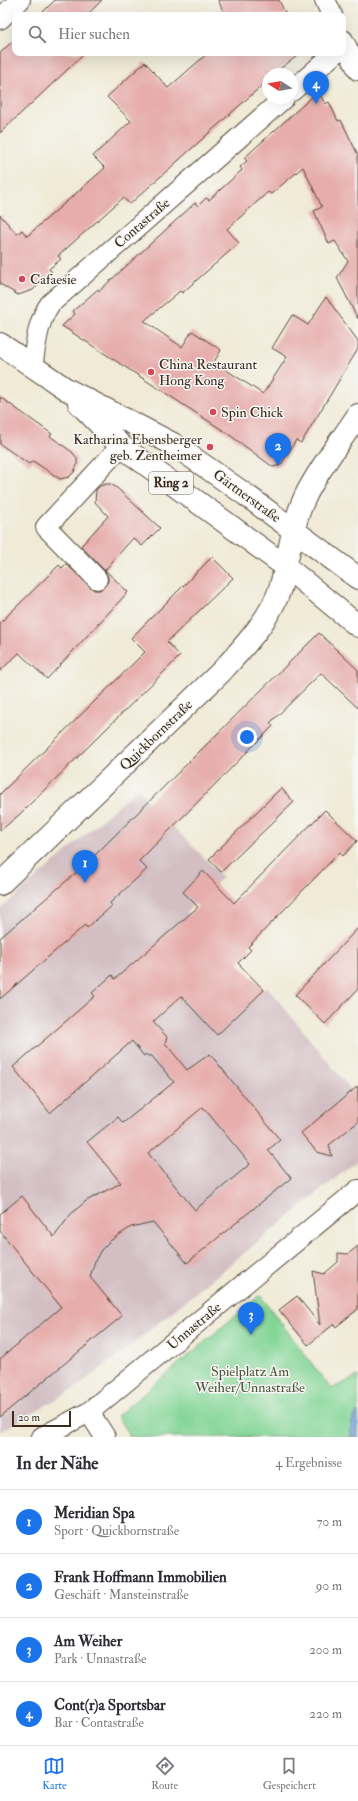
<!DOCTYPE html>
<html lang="de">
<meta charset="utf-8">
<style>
:root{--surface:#fff;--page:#f2f2f3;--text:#2b2b33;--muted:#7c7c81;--line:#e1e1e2;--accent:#1a73e8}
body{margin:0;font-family:"IM FELL Double Pica",serif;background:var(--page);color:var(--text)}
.compass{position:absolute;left:262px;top:68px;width:36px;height:36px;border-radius:50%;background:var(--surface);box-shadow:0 4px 16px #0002;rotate:281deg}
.scale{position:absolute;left:12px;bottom:10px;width:59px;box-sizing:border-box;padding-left:4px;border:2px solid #3b2a1e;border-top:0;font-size:11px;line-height:14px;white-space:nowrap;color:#3b2a1e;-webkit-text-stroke:3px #f6f6f2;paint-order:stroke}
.you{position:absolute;left:247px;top:737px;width:14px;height:14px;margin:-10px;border:3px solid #fff;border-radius:50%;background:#1a73e8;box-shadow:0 0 0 6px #1a73e833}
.badge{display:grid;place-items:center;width:26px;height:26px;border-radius:50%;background:var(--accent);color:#fff;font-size:13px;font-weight:700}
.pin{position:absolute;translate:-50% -33px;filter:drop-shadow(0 1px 2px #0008)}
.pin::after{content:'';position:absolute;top:21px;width:14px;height:12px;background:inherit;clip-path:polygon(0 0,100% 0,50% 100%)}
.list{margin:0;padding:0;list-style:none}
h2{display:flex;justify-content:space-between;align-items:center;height:52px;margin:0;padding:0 16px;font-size:17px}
h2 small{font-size:13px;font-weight:400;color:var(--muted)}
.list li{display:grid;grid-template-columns:26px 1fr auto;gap:12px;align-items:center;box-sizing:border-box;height:64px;padding:0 16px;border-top:1px solid var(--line)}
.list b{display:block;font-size:15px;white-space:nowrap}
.list p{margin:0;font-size:13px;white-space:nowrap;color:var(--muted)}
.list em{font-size:13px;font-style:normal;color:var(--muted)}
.icon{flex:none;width:22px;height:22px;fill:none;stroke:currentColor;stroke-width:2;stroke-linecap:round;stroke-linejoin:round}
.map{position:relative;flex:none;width:358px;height:1437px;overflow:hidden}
.search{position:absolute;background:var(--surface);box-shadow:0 4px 16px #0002;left:12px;right:12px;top:12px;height:44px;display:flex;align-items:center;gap:10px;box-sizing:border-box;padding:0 14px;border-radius:8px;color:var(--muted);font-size:15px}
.sheet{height:308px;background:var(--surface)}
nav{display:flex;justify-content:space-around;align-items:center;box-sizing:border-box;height:56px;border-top:1px solid var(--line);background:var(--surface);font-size:11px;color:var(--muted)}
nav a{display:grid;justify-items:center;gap:2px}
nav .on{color:var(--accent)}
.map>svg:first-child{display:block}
</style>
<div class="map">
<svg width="358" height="1437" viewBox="0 0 358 1437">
<rect width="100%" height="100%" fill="#f6f6f2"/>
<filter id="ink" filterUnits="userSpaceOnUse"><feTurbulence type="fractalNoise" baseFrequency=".025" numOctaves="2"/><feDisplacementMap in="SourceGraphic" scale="8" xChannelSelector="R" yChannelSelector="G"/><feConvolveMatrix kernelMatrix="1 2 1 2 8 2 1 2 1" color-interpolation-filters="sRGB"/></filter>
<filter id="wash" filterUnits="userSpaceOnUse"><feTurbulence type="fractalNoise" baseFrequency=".012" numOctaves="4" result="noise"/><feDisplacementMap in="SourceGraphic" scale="16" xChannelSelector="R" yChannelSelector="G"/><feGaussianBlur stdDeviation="0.9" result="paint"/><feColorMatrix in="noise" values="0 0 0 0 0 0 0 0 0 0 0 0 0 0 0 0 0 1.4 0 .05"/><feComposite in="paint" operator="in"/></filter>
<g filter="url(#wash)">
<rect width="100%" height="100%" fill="#f0ead6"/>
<path fill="#d2bec3" d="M138,788L149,802L223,877L186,912L264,990L267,987L358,1098V1160L123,1352L75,1388L0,1432V910Z"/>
<path fill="#83d596" stroke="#5f805a" d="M260,1295L331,1389L358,1376V1437H130L117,1416Z"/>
<path fill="#679fd5" stroke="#51647a" d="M358,1411V1437H351C350,1427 351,1419 358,1411Z"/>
<g id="blocks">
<path fill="#e6adac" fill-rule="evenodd" d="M55,0H102L87,15H40Z
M218,0H279L286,15H225Z
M15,39V53H85L0,133V53Z
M208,53H301L273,74H268V80L130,204L123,198L58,256L61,259L49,269L52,272L33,290L18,295L0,284V215L17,234L22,230L27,236L105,168L93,156L131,121L107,97L145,62L168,88Z
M313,96H321L325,104L329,102L338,121L341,120L358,155V319L337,278L348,261L335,241L329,244L317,218L314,211L322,207L303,167L271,194L268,192L227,229L239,243L182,293L180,291L144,321L182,347L192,331L221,350L214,362L263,394L287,357L272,348L292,315L308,325L326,297L358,341V349L301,443L296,440L281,465L273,467L227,433L62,326L75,314L73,311L98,289L99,291L195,203L198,206L206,198L209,200L242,170L240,167L247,161L244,158Z
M0,397L52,434L50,436L72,452L77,458V465L74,472L69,477L60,479L33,461L29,464L0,444Z
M106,484H111L117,488L160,528L142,546L133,538L105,570L128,592L47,679L19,653L0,671V623L59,565L62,568L66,564L94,590H100L108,582V577L105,571L81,546L108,516L95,502L96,490L100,486Z
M212,557L233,578L167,642L180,656L20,814L0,831V794L145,652L131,638Z
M319,633L358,670V708L321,673L270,723L273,726L139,861L147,869L110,903L112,906L87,928L85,925L0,999V938L86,864Z
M281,788L294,802L221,872L209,859Z
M325,810L357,841L343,856L340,852L248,947L251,950L238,963L264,990L217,1035L181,996L153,1022L167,1037L165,1043L187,1070L210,1054L280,1140L268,1150L291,1178L187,1263L153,1222L131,1227L110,1241L101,1250L95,1261L90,1277L122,1316L0,1417V1359L61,1307L0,1231V1214L22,1196L54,1237L71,1214L86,1201L121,1183L87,1142L118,1117L123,1123L174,1082L151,1055L149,1057L146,1054L144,1056L132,1041L50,1113L13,1067L95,996L92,993L112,975L115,979L198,907L183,892L203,871L234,903ZM203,1107L250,1164L195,1210L148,1153Z
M358,928V989L325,1024L295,995Z
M358,1086V1122L329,1145L332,1156L317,1152L301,1133Z
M358,1246V1309L336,1327L334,1324L308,1345L279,1310L297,1296L320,1325L313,1271L324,1274L338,1262V1253L348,1254Z"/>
</g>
</g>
<g filter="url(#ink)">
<use href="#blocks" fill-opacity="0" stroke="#56473a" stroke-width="1"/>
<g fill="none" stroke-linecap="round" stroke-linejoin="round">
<g stroke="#56473a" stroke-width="22">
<path id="street" d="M325,0L332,15
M0,19L20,0
M343,40L358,70
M292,91L335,53
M32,366C36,346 37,322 50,304L284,98
M97,579L46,527L121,446
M89,1412L105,1437
M42,1437L89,1412L358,1190"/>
</g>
<g stroke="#56473a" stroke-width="24">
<path id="secondary" d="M0,884L221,672C242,649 273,616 281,585C289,556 292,524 305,497C319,468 341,441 358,415"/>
</g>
<g stroke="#56473a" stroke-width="24">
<path id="primary" d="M0,344L66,389L173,444L246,495L358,578
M79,403L121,446L285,566L358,626"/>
</g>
<use href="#street" stroke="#fff" stroke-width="20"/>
<use href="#secondary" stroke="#fff" stroke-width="22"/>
<use href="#primary" stroke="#fff" stroke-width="22"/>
</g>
</g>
<g fill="#d1495b" stroke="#f6f6f2" stroke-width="1.5">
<circle cx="22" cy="279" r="4"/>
<circle cx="151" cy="372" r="4"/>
<circle cx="213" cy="412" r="4"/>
<circle cx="210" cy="447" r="4"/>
</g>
<g text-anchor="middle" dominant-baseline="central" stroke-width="3" stroke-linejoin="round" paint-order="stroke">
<rect fill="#f6f6f2" stroke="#73675e" stroke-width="1" x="149" y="472" width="44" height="22" rx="3"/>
<g font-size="13" font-weight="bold" fill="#3b2a1e">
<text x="171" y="483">Ring 2</text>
</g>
<g font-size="14" fill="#3b2a1e" stroke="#f6f6f2">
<text transform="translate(142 223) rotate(-41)">Contastraße</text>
<text transform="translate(247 496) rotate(36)">Gärtnerstraße</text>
<text transform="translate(156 735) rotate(-44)">Quickbornstraße</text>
<text transform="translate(194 1326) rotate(-40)">Unnastraße</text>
</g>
<g font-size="14" fill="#3b2a1e" stroke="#f6f6f2" text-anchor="start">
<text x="30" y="279">Cafaesie</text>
<text x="159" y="364">China Restaurant<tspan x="159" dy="16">Hong Kong</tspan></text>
<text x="221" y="412">Spin Chick</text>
<text x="202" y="439" text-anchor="end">Katharina Ebensberger<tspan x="202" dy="16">geb. Zentheimer</tspan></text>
</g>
<g font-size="14" fill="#4d553c" stroke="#f6f6f2">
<text x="250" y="1371">Spielplatz Am<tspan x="250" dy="16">Weiher/Unnastraße</tspan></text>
</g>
</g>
</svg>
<svg class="compass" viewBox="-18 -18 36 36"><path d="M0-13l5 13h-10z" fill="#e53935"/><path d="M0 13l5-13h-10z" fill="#7c7c81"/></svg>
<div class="scale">20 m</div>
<div class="you"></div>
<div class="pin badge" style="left:85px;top:883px">1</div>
<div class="pin badge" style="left:278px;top:466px">2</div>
<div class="pin badge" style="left:251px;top:1335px">3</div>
<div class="pin badge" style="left:316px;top:104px">4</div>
<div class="search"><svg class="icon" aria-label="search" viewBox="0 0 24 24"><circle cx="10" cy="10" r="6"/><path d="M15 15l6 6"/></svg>Hier suchen</div>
</div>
<section class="sheet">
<h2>In der Nähe<small>4 Ergebnisse</small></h2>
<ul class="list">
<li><span class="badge">1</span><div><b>Meridian Spa</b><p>Sport · Quickbornstraße</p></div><em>70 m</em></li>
<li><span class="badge">2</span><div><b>Frank Hoffmann Immobilien</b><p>Geschäft · Mansteinstraße</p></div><em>90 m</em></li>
<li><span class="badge">3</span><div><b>Am Weiher</b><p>Park · Unnastraße</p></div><em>200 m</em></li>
<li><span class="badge">4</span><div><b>Cont(r)a Sportsbar</b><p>Bar · Contastraße</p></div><em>220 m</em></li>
</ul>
</section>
<nav>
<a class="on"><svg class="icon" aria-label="map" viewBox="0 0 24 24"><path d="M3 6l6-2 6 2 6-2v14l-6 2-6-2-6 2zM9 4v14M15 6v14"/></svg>Karte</a>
<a><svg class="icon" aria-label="directions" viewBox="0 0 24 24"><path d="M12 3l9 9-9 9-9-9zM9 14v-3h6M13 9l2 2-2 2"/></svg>Route</a>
<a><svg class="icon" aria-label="saved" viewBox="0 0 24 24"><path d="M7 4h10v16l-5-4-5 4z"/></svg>Gespeichert</a>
</nav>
